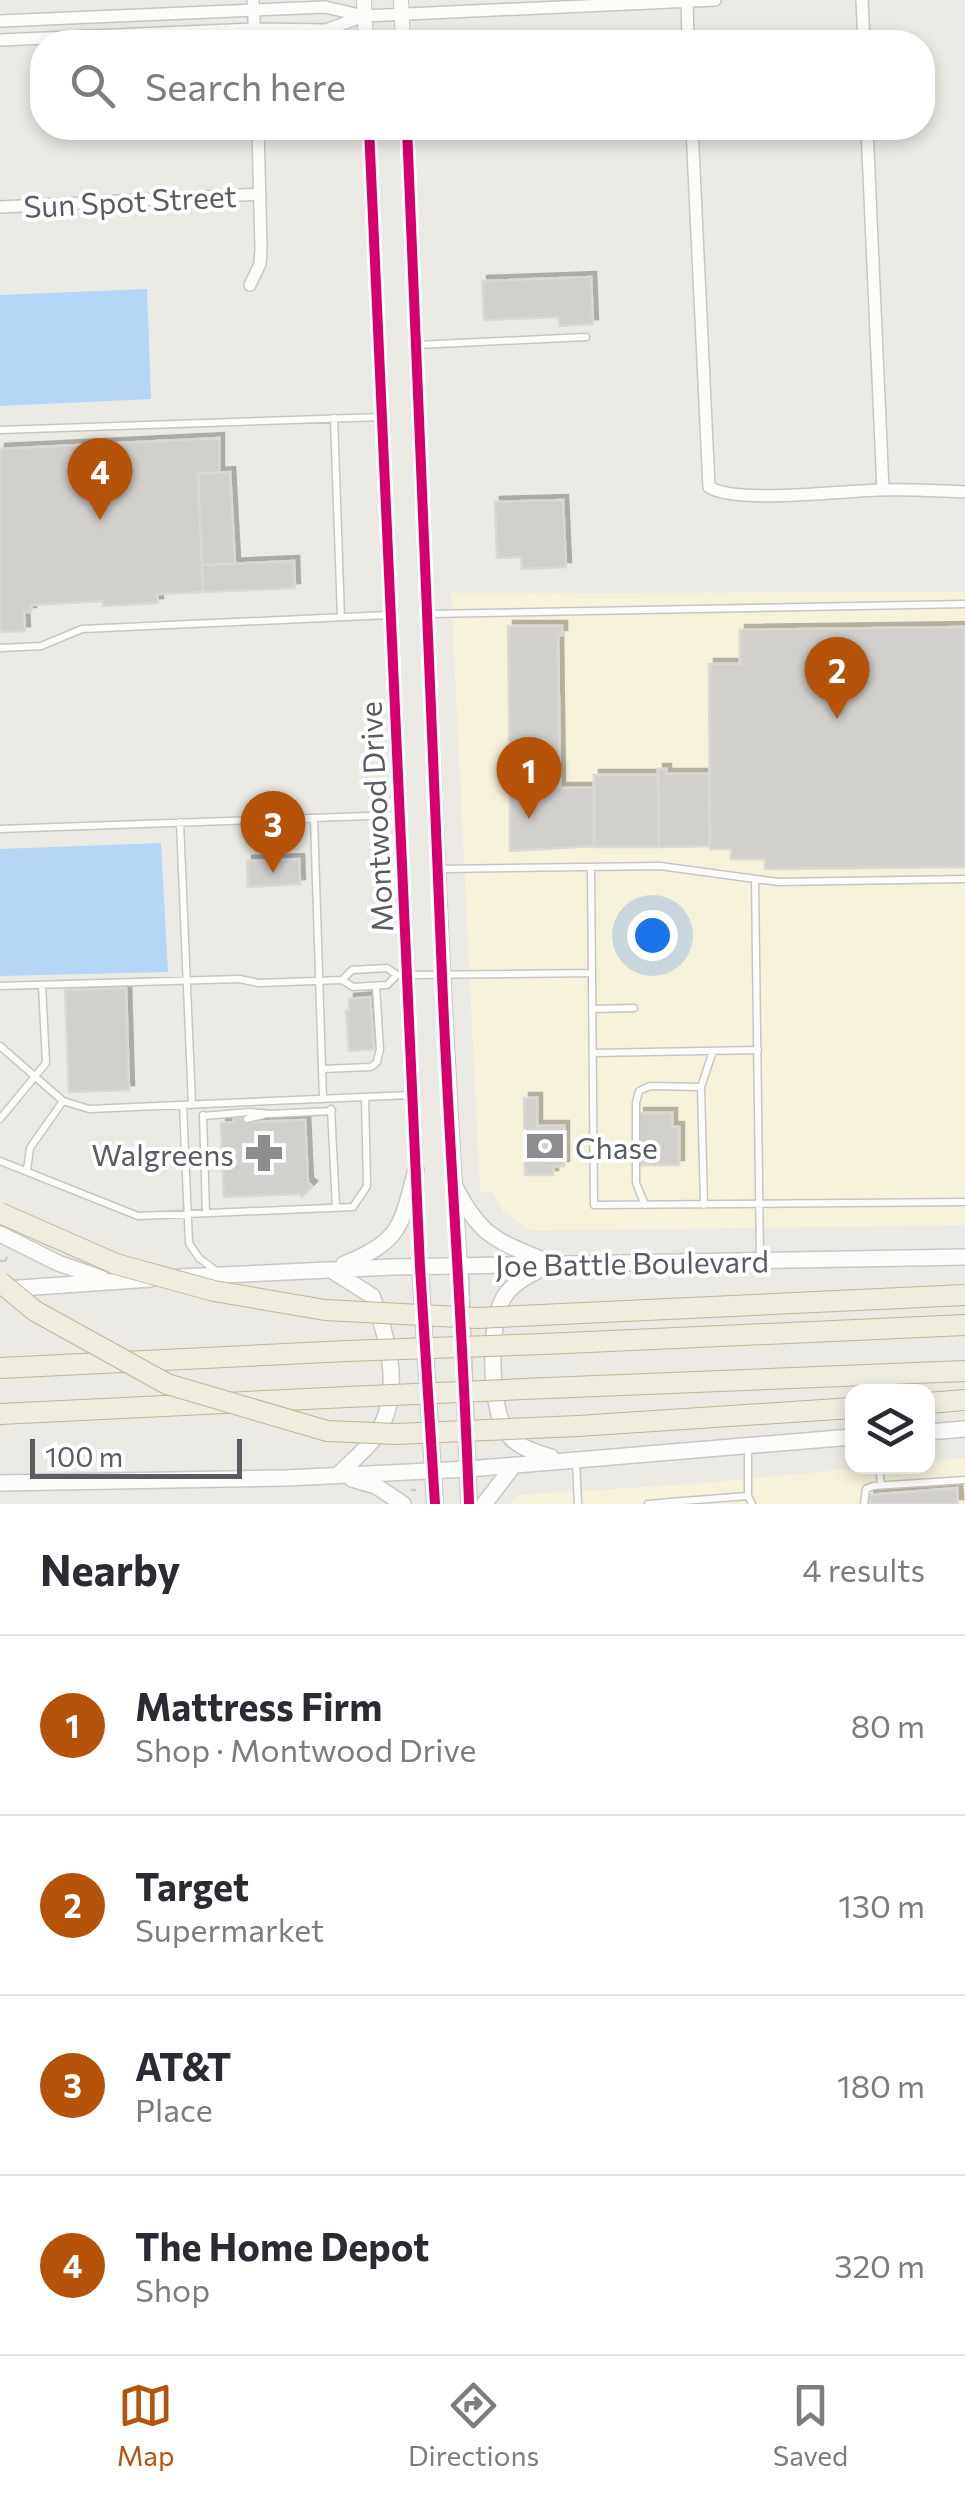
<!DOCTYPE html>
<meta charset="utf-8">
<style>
:root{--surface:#fff;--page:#f7f7f7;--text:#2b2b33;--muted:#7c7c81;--line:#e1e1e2;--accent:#b45309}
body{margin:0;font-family:Commissioner,sans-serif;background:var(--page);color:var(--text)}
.controls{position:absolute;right:30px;bottom:30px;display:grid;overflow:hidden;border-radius:20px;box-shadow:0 5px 15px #0003}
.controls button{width:90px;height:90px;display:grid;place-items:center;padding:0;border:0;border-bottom:2px solid var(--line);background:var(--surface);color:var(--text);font:50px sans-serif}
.scale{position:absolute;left:30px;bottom:25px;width:212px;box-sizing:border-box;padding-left:10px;border:5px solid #595c62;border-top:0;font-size:28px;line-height:35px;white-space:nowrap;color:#595c62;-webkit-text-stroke:8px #fff;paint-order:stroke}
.you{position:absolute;left:652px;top:935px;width:35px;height:35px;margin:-25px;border:8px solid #fff;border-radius:50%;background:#1a73e8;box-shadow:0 0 0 15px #1a73e833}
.badge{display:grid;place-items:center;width:65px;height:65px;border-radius:50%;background:var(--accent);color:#fff;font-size:32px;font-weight:700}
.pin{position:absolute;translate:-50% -82px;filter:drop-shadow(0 2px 5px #0008)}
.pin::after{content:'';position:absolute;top:52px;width:35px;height:30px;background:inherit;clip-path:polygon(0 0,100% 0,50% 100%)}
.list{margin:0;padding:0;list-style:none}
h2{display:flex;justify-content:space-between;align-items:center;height:130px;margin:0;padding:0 40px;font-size:42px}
h2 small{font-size:32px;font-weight:400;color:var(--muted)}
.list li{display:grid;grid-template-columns:65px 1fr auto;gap:30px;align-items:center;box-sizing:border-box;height:180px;padding:0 40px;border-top:2px solid var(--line)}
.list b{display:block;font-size:38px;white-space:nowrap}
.list p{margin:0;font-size:32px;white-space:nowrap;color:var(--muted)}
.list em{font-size:32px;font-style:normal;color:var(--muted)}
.icon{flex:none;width:55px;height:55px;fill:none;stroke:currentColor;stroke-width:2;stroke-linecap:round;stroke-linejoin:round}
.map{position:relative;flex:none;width:965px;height:1504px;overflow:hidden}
.search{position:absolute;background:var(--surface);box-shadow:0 5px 15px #0003;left:30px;right:30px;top:30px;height:110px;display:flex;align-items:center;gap:25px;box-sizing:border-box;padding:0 35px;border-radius:40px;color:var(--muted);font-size:38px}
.sheet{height:850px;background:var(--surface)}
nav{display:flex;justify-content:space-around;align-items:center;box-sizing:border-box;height:140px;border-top:2px solid var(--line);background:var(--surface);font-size:28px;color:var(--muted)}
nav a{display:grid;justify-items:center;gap:5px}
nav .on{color:var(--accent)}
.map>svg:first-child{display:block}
</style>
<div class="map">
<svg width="965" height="1504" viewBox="0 0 965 1504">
<defs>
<filter id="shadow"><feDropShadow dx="5" dy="-5" stdDeviation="0" flood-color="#0004"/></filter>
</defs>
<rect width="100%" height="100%" fill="#eae9e3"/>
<path fill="#f6f1da" d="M965,592V1225L531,1231L505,1214L492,1192L480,1191L451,593Z
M965,1458V1504H511L519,1495L691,1484L872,1467L928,1466V1461Z"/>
<path fill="#b5d6f7" d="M147,289L151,399L0,406V295Z
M161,843L168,972L0,976V849Z"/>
<path fill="#d1d0cc" stroke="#d9d8d2" stroke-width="2.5" filter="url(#shadow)" d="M591,277L593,324L559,326V317L484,320L482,281Z
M219,438V472L198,474L203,592L157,594L158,603L103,606V601L31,605V612H24L25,631L0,632V449Z
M230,472L235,564L202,565L198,474Z
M563,500L566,567L522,569L521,557L497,558L495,502Z
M294,561L295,588L203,592L202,565Z
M508,626H562V635H558L560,788H510Z
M965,627V867L765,869V859H731V849H710L709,664H740V630Z
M658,769H666V774H709L710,846L659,847Z
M594,775H658L659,847H594Z
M510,788H594V846L510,851Z
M299,859L300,884L248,887L247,861Z
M126,988L129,1090L69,1092L65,990Z
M370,997L374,1049L349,1051L346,1011H349V999Z
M524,1098H537V1126H564V1166H553V1175H525Z
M639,1113H672V1127H679V1165H639Z
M234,1117H247L248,1122L305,1120L308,1183L312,1186L302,1197L299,1194L224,1197L221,1123L234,1122Z
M957,1488L958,1504H870L869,1495Z"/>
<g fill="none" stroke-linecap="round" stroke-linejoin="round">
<g stroke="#c6c7c5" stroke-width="9">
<path id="service" d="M417,345L586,337
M334,418L341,617
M0,430L382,417
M429,614L965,604
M0,648L41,646L82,629L389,615
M314,818L323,1099
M180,822L192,1105
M0,829L398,815
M591,867L594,1205L965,1202
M440,869L660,866L778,882L965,879
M755,880L760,1258
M408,975L592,973
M0,986L239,979L259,983L342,980L353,987L387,985L397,975L387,968L352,970L342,980
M592,1009L634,1008
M0,1046L63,1101L89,1109L411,1095
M593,1053L758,1050
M322,1069L371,1067L377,1062L380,1049L376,986
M183,1105L189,1243L199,1258L215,1270
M331,1109L336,1207
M203,1115L206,1213
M204,1116L250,1112L270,1114L332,1111
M0,1119L46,1063L42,985
M247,1119L263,1115
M0,1161L138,1216L353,1207L367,1186L365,1097
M27,1170L30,1148L63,1101
M645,1205L636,1183V1103L639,1091L650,1086L701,1087
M704,1205L701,1087L713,1051
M748,1447V1496L752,1504
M576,1460L578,1504
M879,1466L881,1485
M648,1504L683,1501
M683,1504V1501L748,1496
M864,1504L866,1489L873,1486L965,1480"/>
</g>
<g stroke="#c6c7c5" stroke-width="14">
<path id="minor" d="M253,0L255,42
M687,0L688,42
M862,0L864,42
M0,21L325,7L364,16
M0,40L254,29L326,30L364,16L715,0
M692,128L709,487C734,504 843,491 879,490C908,489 936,491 965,492
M867,128L883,490
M0,207L260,194
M250,285L260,264L261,249L258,128"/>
</g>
<g stroke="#c6c7c5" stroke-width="16">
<path id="tertiary" d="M364,0L366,42
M401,0L403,42
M369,128L420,1267
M407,128C423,507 436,887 460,1266"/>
</g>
<g stroke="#c7c8c7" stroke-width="18">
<path id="secondary" d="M455,1187C480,1235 494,1240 543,1260
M0,1234L58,1263L101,1278
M344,1264C402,1241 401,1225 416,1170
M548,1265C532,1274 514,1281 504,1297C488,1324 490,1403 505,1430C515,1447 534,1452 551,1457
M460,1266L469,1504
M420,1267L435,1504
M331,1270L372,1296C389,1341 405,1398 372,1441C362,1453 349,1464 338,1475
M179,1277L392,1267L965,1257
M5,1289L151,1279
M928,1432L965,1429
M352,1479L376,1486L403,1504
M0,1483L287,1478L468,1469L852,1437
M484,1504L514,1465"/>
</g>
<g stroke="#c1b690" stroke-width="22">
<path id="motorway" d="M544,1344L965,1325
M0,1368L347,1351
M547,1388L965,1371
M928,1403L965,1400
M0,1414L348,1397"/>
</g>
<path stroke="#c6ccc9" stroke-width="2.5" stroke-dasharray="10 5" stroke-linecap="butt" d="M0,1261H5L9,1254
M411,1490H416"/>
<use href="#service" stroke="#fcfcfb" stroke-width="6"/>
<use href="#minor" stroke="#fcfcfb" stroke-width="11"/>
<use href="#tertiary" stroke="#fcfcfb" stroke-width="14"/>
<use href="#secondary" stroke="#fcfcfb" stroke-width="15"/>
<use href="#motorway" stroke="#eeecdf" stroke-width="20"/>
<g stroke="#c1b690" stroke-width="22" stroke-linecap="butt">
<path id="motorway-bridge" d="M0,1213L116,1264L214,1291L325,1310L478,1318L965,1295
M0,1282L35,1311L167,1384L327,1431L397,1434L578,1426L852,1408
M347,1351L544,1344
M348,1397L547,1388"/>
</g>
<use href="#motorway-bridge" stroke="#eeecdf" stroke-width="20"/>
<g stroke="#fff" stroke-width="16">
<path id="cycleway" d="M369,128L420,1267L435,1504
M407,128C419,410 431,692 442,975C449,1151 463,1327 469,1504"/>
</g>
<use href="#cycleway" stroke="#d6006c" stroke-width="10"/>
</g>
<defs>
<g id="bank-bare" transform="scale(3)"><path d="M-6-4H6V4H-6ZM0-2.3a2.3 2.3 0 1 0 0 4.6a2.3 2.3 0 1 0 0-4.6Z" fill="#8c8d8f" stroke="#fff" stroke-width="2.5" paint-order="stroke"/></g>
<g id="pharmacy-bare" transform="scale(3)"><path d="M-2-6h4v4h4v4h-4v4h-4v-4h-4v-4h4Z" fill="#8c8d8f" stroke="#fff" stroke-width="2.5" paint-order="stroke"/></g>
</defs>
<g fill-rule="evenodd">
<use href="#bank-bare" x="545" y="1146"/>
<use href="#pharmacy-bare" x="264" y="1153"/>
</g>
<g text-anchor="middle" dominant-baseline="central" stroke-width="8" stroke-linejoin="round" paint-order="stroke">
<g font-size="30" fill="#595c62" stroke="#fff">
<text transform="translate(130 200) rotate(-3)">Sun Spot Street</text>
<text transform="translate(375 817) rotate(-93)">Montwood Drive</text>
<text transform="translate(632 1262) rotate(-1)">Joe Battle Boulevard</text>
</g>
<g font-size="30" fill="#595c62" stroke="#fff" text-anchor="start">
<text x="575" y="1146">Chase</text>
<text x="234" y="1153" text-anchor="end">Walgreens</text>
</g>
</g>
</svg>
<div class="controls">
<button><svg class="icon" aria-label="layers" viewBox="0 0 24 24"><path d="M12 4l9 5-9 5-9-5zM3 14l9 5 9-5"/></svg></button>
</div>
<div class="scale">100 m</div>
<div class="you"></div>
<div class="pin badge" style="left:529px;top:819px">1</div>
<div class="pin badge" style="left:837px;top:719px">2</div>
<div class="pin badge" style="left:273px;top:873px">3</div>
<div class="pin badge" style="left:100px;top:520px">4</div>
<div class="search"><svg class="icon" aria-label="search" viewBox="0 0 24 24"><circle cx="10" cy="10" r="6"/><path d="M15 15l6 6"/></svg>Search here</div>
</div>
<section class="sheet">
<h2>Nearby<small>4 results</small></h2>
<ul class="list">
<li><span class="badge">1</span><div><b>Mattress Firm</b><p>Shop · Montwood Drive</p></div><em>80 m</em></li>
<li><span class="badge">2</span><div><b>Target</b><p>Supermarket</p></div><em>130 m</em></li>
<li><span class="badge">3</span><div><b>AT&amp;T</b><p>Place</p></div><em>180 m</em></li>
<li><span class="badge">4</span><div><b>The Home Depot</b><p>Shop</p></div><em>320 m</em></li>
</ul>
</section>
<nav>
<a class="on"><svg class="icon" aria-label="map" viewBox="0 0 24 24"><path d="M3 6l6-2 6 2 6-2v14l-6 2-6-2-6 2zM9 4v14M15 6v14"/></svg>Map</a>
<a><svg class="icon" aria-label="directions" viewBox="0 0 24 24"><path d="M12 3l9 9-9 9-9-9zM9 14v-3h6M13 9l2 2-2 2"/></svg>Directions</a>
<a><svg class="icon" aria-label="saved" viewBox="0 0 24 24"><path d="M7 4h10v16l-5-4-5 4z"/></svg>Saved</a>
</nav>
